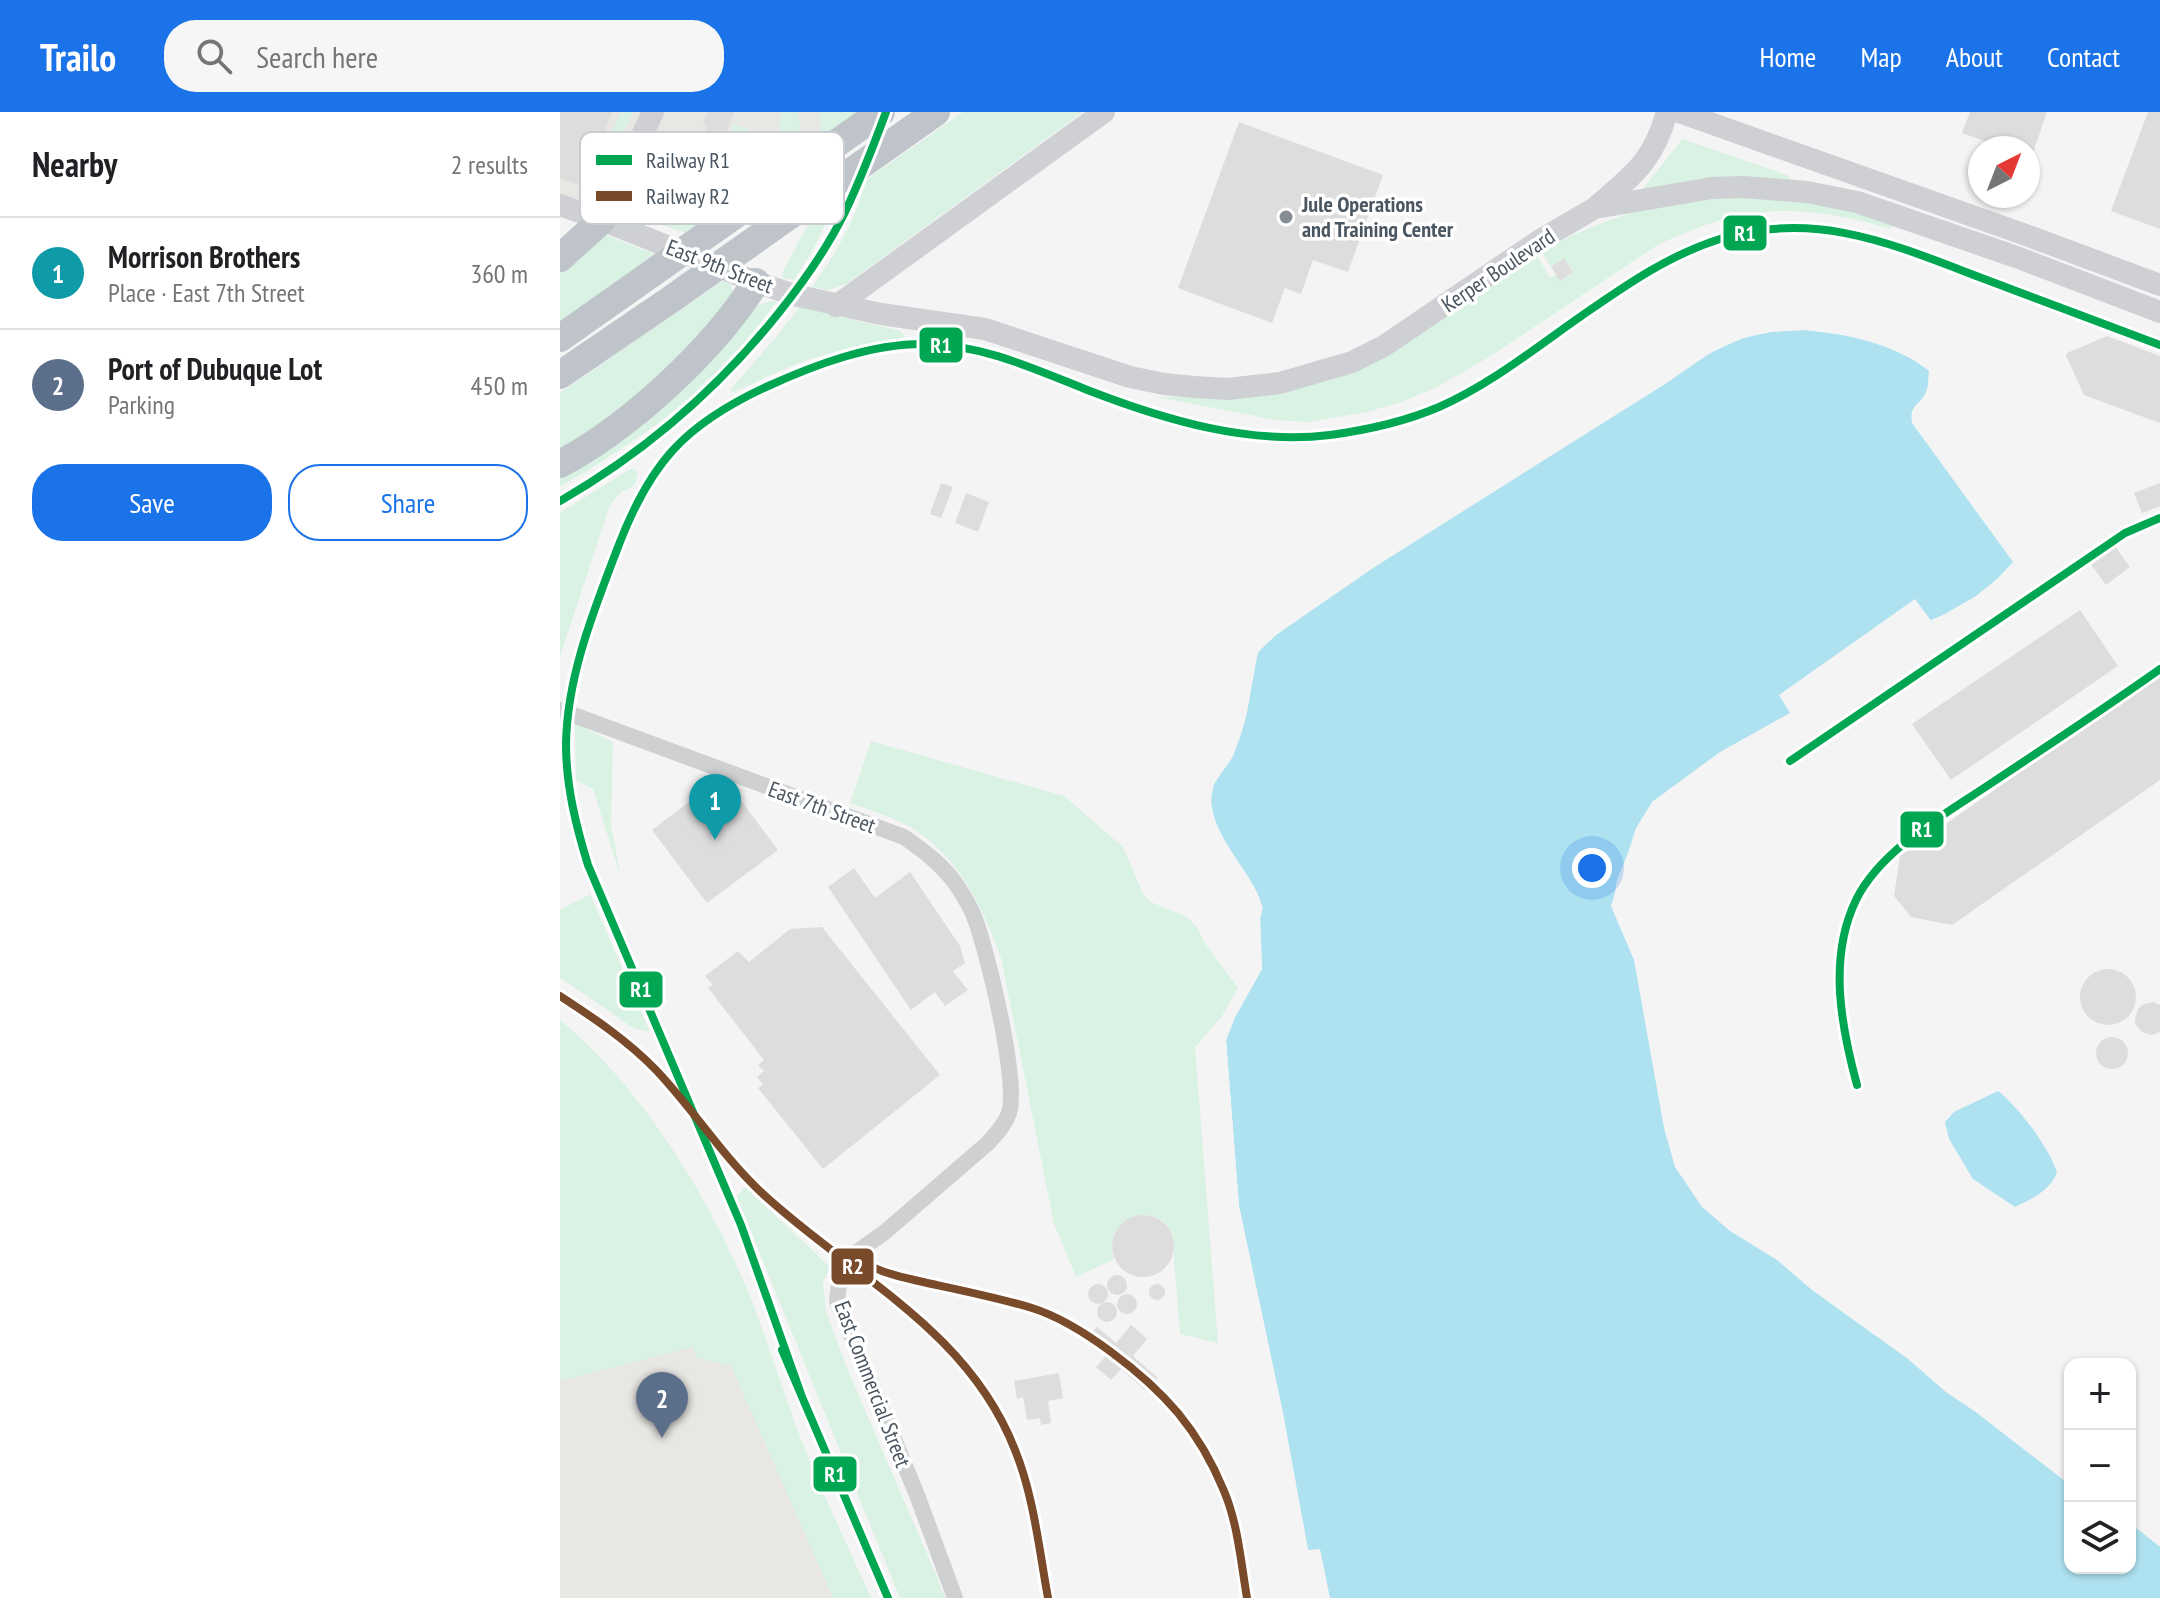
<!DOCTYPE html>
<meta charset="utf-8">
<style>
:root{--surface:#fff;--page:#f6f6f6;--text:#202124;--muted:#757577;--line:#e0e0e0;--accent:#1a73e8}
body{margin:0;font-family:"PT Sans Narrow",sans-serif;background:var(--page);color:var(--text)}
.controls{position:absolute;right:24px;bottom:24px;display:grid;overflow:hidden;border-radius:16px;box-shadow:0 2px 6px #0004}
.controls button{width:72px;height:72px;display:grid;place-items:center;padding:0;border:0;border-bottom:2px solid var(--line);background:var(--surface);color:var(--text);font:40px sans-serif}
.compass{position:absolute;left:1408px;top:24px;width:72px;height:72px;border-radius:50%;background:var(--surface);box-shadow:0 2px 6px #0004;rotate:42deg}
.you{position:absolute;left:1032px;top:756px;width:28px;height:28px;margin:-20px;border:6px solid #fff;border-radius:50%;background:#1a73e8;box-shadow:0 0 0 12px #1a73e833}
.badge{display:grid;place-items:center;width:52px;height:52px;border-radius:50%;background:var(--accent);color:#fff;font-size:26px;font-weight:700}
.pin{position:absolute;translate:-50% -66px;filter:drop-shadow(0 2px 4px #0008)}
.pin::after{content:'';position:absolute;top:42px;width:28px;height:24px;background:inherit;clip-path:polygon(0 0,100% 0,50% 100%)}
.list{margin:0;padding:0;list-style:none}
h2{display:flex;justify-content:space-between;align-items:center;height:104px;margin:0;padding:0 32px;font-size:34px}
h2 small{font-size:26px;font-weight:400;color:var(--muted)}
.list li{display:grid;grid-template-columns:52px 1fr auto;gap:24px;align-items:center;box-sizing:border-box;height:112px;padding:0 32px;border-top:2px solid var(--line)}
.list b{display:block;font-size:30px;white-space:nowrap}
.list p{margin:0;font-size:26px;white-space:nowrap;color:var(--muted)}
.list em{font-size:26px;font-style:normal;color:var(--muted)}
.actions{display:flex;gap:16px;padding:24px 32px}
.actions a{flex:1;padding:18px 0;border:2px solid var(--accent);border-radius:32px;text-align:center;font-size:28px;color:var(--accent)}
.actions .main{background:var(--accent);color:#fff}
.icon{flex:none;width:44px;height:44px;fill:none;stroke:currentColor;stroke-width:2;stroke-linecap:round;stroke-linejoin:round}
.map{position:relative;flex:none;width:1600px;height:1486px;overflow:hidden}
header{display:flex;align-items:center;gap:48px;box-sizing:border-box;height:112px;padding:0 40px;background:var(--accent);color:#fff}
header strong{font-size:38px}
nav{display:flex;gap:44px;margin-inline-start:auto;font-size:28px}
.search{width:560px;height:72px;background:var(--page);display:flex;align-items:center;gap:20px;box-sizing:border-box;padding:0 28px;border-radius:32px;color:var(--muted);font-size:30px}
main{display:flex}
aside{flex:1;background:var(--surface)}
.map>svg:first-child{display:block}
</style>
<header>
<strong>Trailo</strong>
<div class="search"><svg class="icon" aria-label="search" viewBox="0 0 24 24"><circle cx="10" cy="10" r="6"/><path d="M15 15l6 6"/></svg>Search here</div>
<nav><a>Home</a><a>Map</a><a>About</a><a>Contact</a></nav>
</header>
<main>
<aside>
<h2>Nearby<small>2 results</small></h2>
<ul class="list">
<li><span class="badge" style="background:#0f9aa8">1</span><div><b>Morrison Brothers</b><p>Place · East 7th Street</p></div><em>360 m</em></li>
<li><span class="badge" style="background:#5c6f8a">2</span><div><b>Port of Dubuque Lot</b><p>Parking</p></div><em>450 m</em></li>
</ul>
<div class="actions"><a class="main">Save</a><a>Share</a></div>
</aside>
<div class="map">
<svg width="1600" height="1486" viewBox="0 0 1600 1486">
<rect width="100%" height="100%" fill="#f4f4f4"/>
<path fill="#e8e7e3" d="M0,0H301L127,121L88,108H43L0,104Z
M0,984L85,1069L287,1486H0Z"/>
<path fill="#d9f2e3" d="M60,0H73L43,66L36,63Z
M221,0H238L242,27L239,33L235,34L218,24Z
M259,0H301L262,27Z
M403,0H523L286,172L269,178L252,175C276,141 296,108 306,68Z
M173,12L191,18L187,31L232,48L127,121L88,108C79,89 84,70 97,54C115,47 131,48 145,34L163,40Z
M1122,27L1227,63L1231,68L1082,78Z
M1216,83L1334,109L1331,117C1284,103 1231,93 1182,103C1153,108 1125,121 1099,132L924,248L875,276L841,290L807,300L749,310L716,308L597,285L681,284L711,282L976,142L990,166L996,163L1000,168L1013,159L1004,146L991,155L981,139C1029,114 1080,94 1134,86C1161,82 1189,84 1216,83Z
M276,89L254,136L234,168L223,166L222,161L251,107Z
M43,122L97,143L0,210V158Z
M164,168L172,174V182L139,229L87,277L0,340V281Z
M218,188C203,207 189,228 172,246C123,299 62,338 0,375V362L194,195L211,189Z
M240,195L341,219L346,226C309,231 272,239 237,252C215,260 195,271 174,280L170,278L217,224Z
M72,356L78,361L74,374L61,380L50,393L0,544V401Z
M15,611L53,630L51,713L61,766L33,677L16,668Z
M311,629L504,684L563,735L583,782L591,790L627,805L637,815L645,831L678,876L662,904L635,935L658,1231L620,1222C618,1197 616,1172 614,1148C613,1139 615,1131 612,1123C597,1085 540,1105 554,1147L516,1165L494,1112L441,846C423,797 403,751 358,720C338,706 312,699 290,691Z
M30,782L90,920L75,917L0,866V798Z
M0,908C84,977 153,1091 193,1192C210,1238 225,1284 242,1330C263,1383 288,1434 311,1486H273L171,1254L137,1246L133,1235L0,1269Z
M185,1075L270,1155L263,1170L266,1199L286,1254L377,1465L385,1486H340L177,1085Z"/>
<path fill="#aee2f0" d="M1246,218C1291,223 1331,231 1369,258C1368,264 1369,274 1366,280C1360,294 1349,292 1352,311L1461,461L1378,518L1355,487L1219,583L1230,601L1187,633L1166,638L1108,678L1082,707L1057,768L1053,791L1079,844L1106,1009L1118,1052L1139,1081L1490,1352L1510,1364V1456H1570V1397L1600,1420V1486H770L760,1437L748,1438L722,1297L679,1094L666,928L675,905L702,857L700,805C714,777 639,722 653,675C657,663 667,655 673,644C678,632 683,617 686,604C690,590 693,549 699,539C712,519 756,495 776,481C884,406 997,340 1108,270C1132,253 1156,234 1184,226C1204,219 1225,219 1246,218Z
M1438,979C1458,994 1491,1038 1497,1061C1488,1080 1473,1086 1455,1095L1413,1067L1389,1027L1385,1010L1394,1000Z"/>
<path fill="#f4f4f4" d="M1246,214L1288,219L1321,228L1354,243L1371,255L1372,263L1368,258L1351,246L1320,232L1287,223L1246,218L1211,220L1183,226L1150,241L1108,270L813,456L716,523L698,540L686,605L673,644L654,672L650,691L658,720L690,769L703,796L700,806L702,857L675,905L666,928L679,1094L723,1301L748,1438L744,1439L718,1298L675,1095L662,928L672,903L698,856L696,805L699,796L686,771L655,721L646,691L650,671L669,642L682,604L694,539L714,519L811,452L1106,266L1148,237L1182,222L1211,216Z
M1453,450L1461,461V466L1380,521L1371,508L1385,502L1416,484L1437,467Z
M1230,601L1233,604L1189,636L1168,642L1110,682L1086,709L1061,769L1057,791L1083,843L1103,937L1110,1009L1122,1050L1142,1078L1165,1100L1377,1257L1469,1322L1493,1349L1510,1359V1373L1417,1301L1386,1280L1348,1247L1252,1178L1217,1148L1170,1119L1142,1095L1115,1055L1104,1016L1074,848L1051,794L1076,716L1092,690L1160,640Z
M1570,1393L1600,1415V1435L1570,1411Z"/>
<path fill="#ddddde" d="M0,0H52L24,75L0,66Z
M148,0H174L161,36L141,28L147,13L143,12Z
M1410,0H1487L1471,46L1468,44V36H1444L1402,21Z
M1588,0H1600V117L1551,99Z
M679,10L823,63L788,160L753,148L741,182L725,176L712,211L618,176Z
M1004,146L1013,160L1000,169L991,155Z
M1547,224L1600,244V311L1524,283L1506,244L1507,241Z
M381,371L393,375L381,406L370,402Z
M1600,371V394L1582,401L1574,381Z
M406,381L429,390L418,420L395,411Z
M1549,426L1570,455L1546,473L1525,444Z
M1520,498L1558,554L1391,668L1352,612Z
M1600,562V668L1392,813L1351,805L1334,784L1340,744Z
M146,677L182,690L218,738L147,791L92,718Z
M294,756L315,786L350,760L400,834L405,851L393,859L408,878L385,894L375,880L351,898L268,775Z
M262,815L380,963L263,1057L198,976L203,972L197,965L204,959L198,953L204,948L148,876L153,873L145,864L178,839L189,850L230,817Z
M1520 885a28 28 0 1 1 56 0a28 28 0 1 1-56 0Z
M1593,890L1600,893V920L1592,923L1582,920L1575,912V907L1578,897L1582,893Z
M1536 941a16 16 0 1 1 32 0a16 16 0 1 1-32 0Z
M552 1134a31 31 0 1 1 62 0a31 31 0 1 1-62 0Z
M547 1173a10 10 0 1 1 20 0a10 10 0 1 1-20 0Z
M528 1182a10 10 0 1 1 20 0a10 10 0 1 1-20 0Z
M589 1180a8 8 0 1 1 16 0a8 8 0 1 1-16 0Z
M557 1192a10 10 0 1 1 20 0a10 10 0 1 1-20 0Z
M537 1200a10 10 0 1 1 20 0a10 10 0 1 1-20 0Z
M571,1213L587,1227L573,1244L598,1266L586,1279L561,1257L551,1268L536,1255L546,1244L526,1227L537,1215L556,1231Z
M499,1261L503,1286L488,1289L491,1311L481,1313L480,1306L467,1308L463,1285L457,1287L454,1269Z"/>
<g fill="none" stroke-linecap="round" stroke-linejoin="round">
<path stroke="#ced0d2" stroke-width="16" d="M0,598L344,725C364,739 384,754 398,775C403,783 409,792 413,802C427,835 459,970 449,1001C445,1013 436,1022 428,1031L325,1120L290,1145L279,1172L277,1189L357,1383L395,1486"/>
<path stroke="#ced0d4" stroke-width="22" d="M1119,0L1466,123L1600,173
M0,93L42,108L196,170L234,183L321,202L425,217L570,265L604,272L635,275L668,277L720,271L792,250L824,234L980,128L1035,96L1152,76L1183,75L1247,80L1297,90L1459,146L1600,200
M1036,95C1074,62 1093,50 1107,0
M42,108L93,0
M276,194L544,0"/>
<path stroke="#bec4c9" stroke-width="28" d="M0,146L42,108
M0,226L321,0
M0,263L110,188L376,0
M0,352C71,314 153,238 196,170"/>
<g stroke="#fff" stroke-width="14">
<path id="rail-1" d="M0,389C85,340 155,280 217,203C242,172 266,138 284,102C300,69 313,35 326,0
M1230,649L1565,421L1600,406
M1297,973C1281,914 1268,846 1296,788C1321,737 1387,701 1433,670C1489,633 1545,596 1600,557
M222,1238L328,1486
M241,1282L181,1113L28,753C16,714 6,674 6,632C7,564 34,498 58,435C90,351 124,313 206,275C254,253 310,232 363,232C422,232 477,258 530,279C605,308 689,333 770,323C807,318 844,310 879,295C929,273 973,238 1017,207C1062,176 1106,144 1160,127C1258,97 1337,134 1427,168C1485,190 1542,211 1600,233"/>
</g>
<g stroke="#fff" stroke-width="14">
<path id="rail-2" d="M0,884C34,906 68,929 96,958C134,998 163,1045 203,1082C293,1165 408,1217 455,1338C474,1385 479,1437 488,1486
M308,1153C328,1163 350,1167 372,1172C405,1179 439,1186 472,1196C520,1211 586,1263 618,1301C637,1324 653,1352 664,1379C678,1412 681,1451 687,1486"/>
</g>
<use href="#rail-1" stroke="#00a651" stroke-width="8"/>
<use href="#rail-2" stroke="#7a4b2a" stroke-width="8"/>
</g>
<circle fill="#868d94" stroke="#fff" stroke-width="3" cx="726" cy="105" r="8"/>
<g text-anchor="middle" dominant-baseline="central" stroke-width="7" stroke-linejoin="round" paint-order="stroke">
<g font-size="22" font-weight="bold" fill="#4a5661" stroke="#fff" text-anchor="start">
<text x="742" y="92">Jule Operations<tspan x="742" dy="25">and Training Center</tspan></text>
</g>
<g font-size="22" fill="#4a5661" stroke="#fff">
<text transform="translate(160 154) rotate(21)">East 9th Street</text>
<text transform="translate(938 158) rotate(-34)">Kerper Boulevard</text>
<text transform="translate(262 695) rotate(20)">East 7th Street</text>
<text transform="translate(313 1272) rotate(69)">East Commercial Street</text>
</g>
</g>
<rect x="20" y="20" width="264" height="92" rx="12" fill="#fff" stroke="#c9ccd0" stroke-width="2"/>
<rect x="36" y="43" width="36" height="10" fill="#00a651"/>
<rect x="36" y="79" width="36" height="10" fill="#7a4b2a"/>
<g font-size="22" fill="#4a5661">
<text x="86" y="56">Railway R1</text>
<text x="86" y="92">Railway R2</text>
</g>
<g stroke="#fff" stroke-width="3">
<rect x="1162" y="102" width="46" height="38" rx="8" fill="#00a651"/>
<rect x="358" y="214" width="46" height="38" rx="8" fill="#00a651"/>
<rect x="1339" y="698" width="46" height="39" rx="8" fill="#00a651"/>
<rect x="58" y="858" width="46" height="39" rx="8" fill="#00a651"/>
<rect x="270" y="1135" width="45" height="39" rx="8" fill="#7a4b2a"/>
<rect x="252" y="1343" width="46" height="38" rx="8" fill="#00a651"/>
</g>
<g font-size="22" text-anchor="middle" font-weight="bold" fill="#fff">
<text x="1185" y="129">R1</text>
<text x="381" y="241">R1</text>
<text x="1362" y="725">R1</text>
<text x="81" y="885">R1</text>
<text x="293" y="1162">R2</text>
<text x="275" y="1370">R1</text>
</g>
</svg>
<div class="controls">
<button>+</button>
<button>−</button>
<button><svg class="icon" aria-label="layers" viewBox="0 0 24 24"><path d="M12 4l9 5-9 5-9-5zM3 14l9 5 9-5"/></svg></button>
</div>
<svg class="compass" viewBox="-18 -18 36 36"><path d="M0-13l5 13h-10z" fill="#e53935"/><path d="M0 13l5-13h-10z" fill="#757577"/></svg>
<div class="you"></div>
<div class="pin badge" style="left:155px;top:728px;background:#0f9aa8">1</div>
<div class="pin badge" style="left:102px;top:1326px;background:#5c6f8a">2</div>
</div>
</main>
